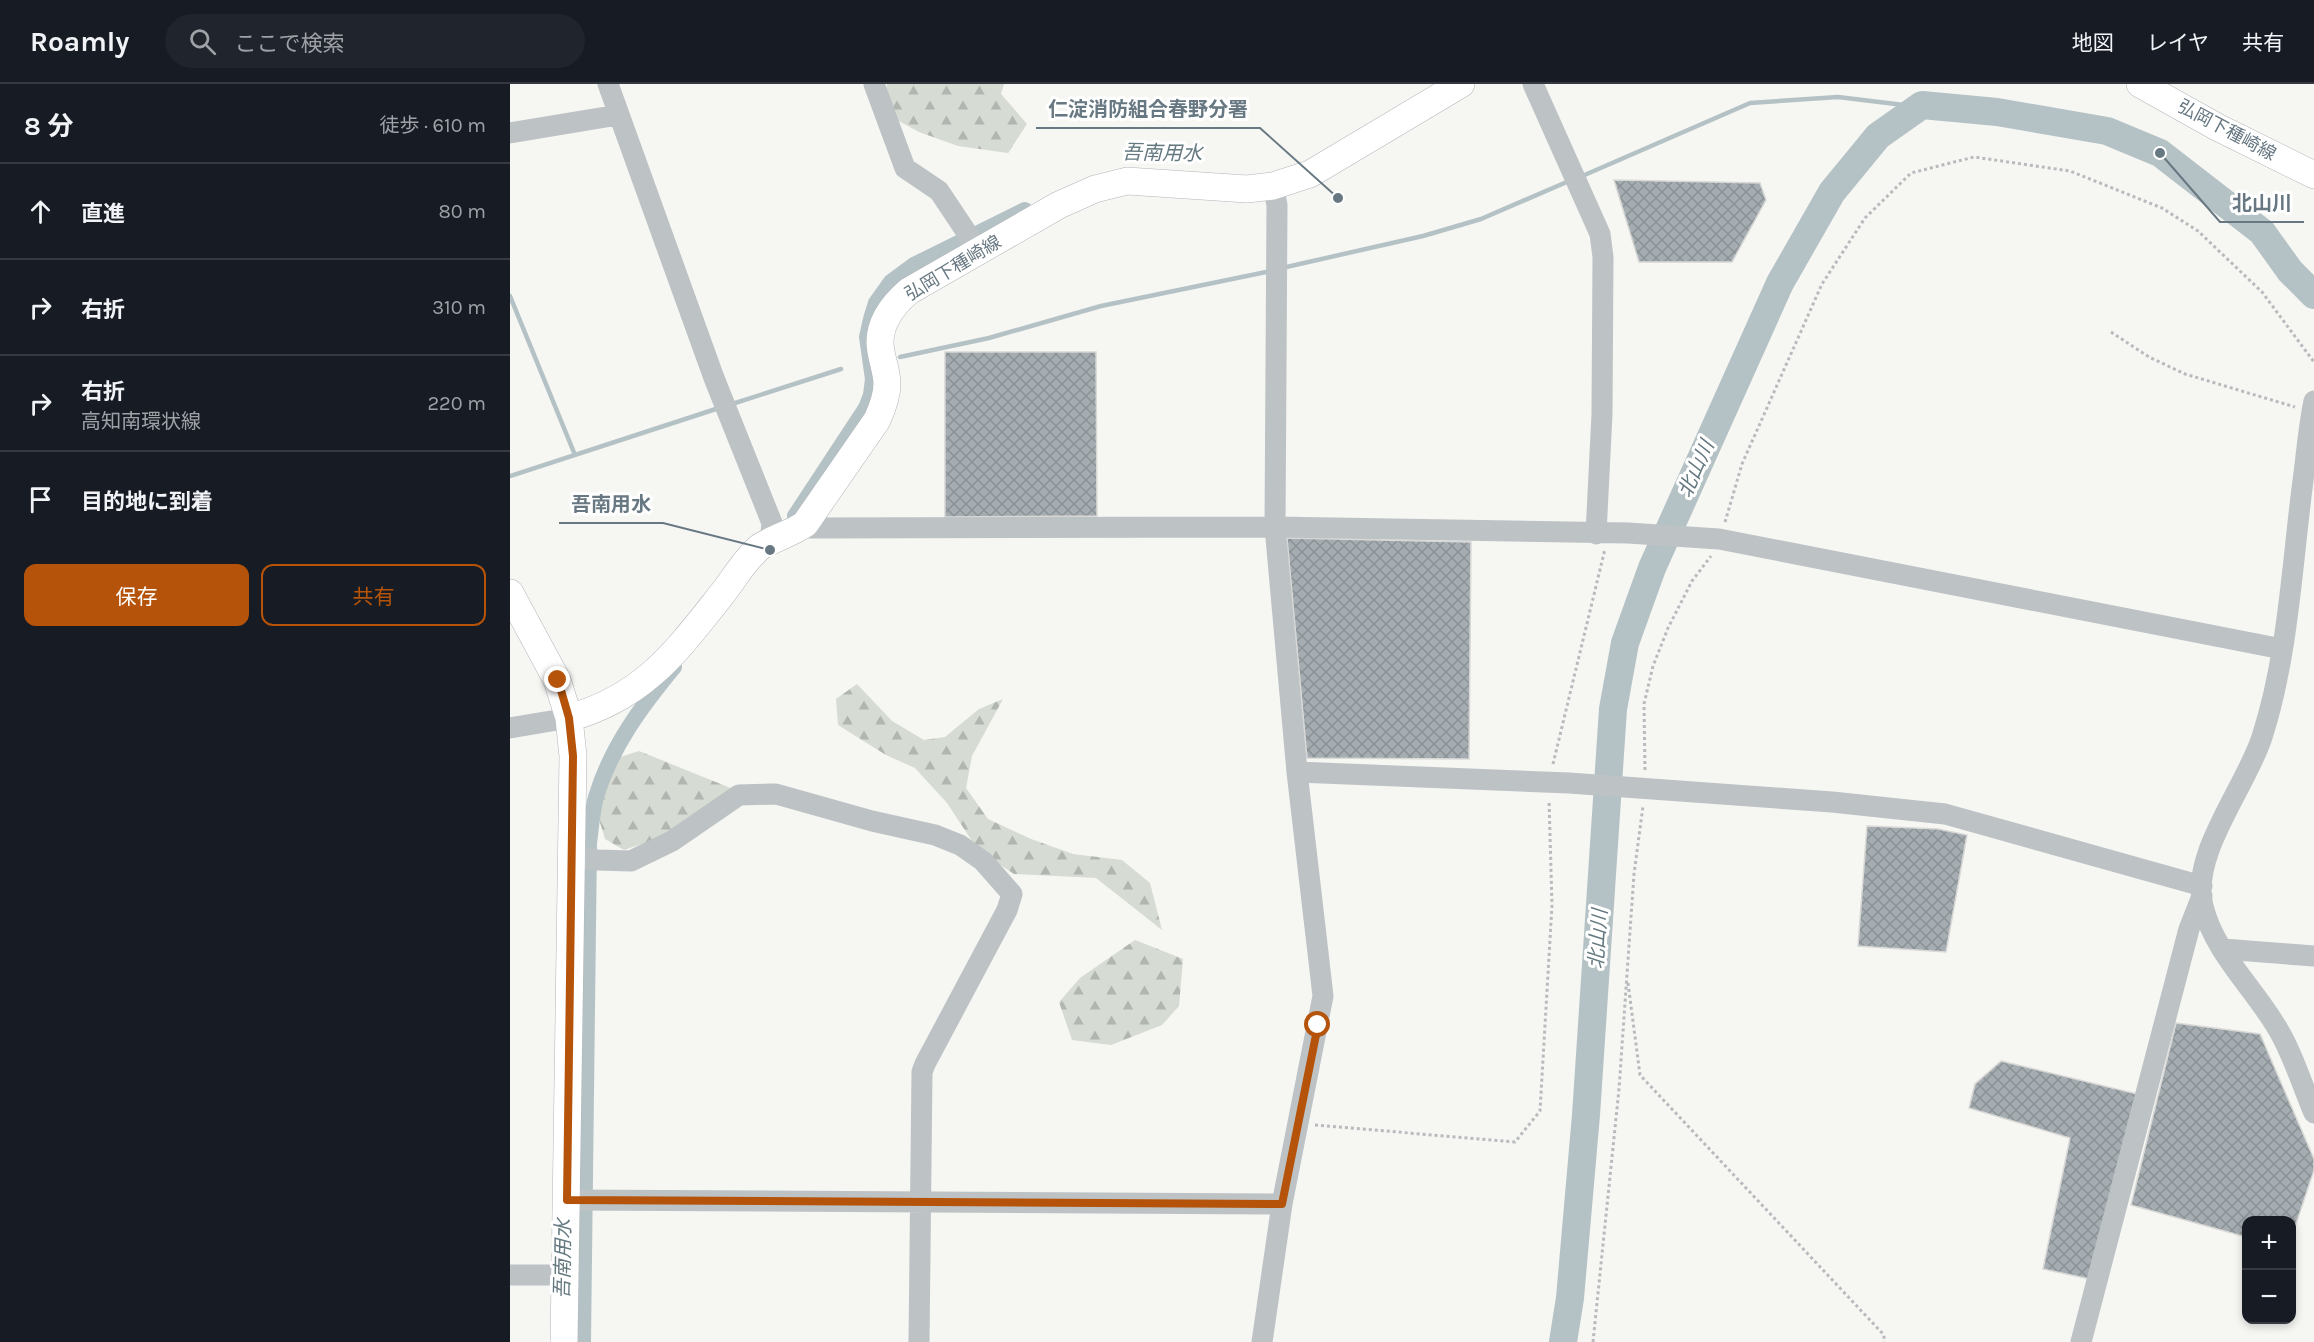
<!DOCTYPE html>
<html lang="ja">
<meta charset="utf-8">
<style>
:root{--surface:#171b24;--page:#20242c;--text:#f1f3f6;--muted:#9ea1a6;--line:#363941;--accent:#b45309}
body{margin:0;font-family:Karla,"Noto Sans JP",sans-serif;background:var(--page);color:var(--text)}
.controls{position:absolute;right:18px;bottom:18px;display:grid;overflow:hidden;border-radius:12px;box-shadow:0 3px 9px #0003}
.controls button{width:54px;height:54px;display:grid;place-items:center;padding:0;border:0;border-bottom:2px solid var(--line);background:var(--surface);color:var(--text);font:30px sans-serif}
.stop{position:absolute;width:18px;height:18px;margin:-14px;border:4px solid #b45309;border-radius:50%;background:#fff}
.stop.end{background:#b45309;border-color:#fff;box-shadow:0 2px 6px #0008}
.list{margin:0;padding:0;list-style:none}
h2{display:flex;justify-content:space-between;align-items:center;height:78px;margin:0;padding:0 24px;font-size:26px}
h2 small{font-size:20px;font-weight:400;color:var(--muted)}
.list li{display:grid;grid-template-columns:39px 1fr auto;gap:18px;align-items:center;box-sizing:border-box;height:96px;padding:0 24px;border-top:2px solid var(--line)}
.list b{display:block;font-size:22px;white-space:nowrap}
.list p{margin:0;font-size:20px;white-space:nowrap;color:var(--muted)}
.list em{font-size:20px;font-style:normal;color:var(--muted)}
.actions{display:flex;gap:12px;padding:18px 24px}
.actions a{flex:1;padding:14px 0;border:2px solid var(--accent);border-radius:12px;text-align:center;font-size:21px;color:var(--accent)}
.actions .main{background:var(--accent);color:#fff}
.icon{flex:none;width:33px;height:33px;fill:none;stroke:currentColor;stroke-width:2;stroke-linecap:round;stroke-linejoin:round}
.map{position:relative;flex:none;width:1804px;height:1258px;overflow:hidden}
header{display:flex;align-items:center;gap:36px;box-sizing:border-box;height:84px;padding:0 30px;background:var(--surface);border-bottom:2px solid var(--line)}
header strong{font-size:28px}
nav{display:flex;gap:33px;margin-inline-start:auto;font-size:21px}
.search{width:420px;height:54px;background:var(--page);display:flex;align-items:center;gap:15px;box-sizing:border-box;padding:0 21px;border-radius:33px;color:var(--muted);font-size:22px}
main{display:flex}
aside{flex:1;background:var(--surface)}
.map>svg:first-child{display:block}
</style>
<header>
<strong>Roamly</strong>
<div class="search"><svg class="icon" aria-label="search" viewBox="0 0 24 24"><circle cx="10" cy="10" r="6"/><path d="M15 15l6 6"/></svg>ここで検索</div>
<nav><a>地図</a><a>レイヤ</a><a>共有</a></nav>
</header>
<main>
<aside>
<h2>8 分<small>徒歩 · 610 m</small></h2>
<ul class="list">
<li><svg class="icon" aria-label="ahead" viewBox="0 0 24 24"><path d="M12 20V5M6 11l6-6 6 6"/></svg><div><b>直進</b></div><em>80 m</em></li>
<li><svg class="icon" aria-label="right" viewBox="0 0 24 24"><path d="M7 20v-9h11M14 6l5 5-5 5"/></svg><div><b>右折</b></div><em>310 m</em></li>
<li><svg class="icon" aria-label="right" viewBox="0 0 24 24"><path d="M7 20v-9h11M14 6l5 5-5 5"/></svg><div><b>右折</b><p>高知南環状線</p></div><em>220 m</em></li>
<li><svg class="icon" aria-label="arrive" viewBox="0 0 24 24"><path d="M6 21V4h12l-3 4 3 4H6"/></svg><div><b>目的地に到着</b></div></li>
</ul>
<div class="actions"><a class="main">保存</a><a>共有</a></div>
</aside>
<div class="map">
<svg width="1804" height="1258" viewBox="0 0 1804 1258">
<defs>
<pattern id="forest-firs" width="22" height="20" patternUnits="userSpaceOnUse" patternTransform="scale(1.5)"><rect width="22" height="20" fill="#d6dbd3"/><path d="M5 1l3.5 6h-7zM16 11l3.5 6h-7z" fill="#b1b6b1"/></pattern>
<pattern id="building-cross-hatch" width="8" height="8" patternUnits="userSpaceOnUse" patternTransform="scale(1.5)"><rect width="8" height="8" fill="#a5adb2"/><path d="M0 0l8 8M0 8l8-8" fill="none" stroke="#8a9296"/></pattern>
</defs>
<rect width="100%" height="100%" fill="#f6f6f3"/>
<path fill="url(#forest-firs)" d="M377,0H494L491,10L517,40L498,69L448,62L409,48L374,29Z
M347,600L382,637L414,656L435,653L469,625L493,615L462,672L456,704L478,735L521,755L563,770L612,776L640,799L652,846L586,794L504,790L468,766L437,719L405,684L376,671L328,641L326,615Z
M129,667L223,705L170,747L114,766L95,755L84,719L101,676Z
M625,856L673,875L669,922L652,941L601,961L562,956L549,918L570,894Z"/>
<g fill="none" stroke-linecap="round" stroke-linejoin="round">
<path stroke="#b5c2c5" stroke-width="4.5" d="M1070,93L1240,19L1328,13L1402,22L1412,21
M772,184L913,152L971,135L1059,97
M0,212L65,371
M390,273L479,254L591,222L761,187
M219,321L331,285
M0,392L209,324"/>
<path stroke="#b5c2c5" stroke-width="16" d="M285,432L356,324L361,311L363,295L357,253L361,235L366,219L381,198L404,181L515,126
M73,1258L79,759C81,744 82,728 86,713C101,663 131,623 164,583"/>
<path stroke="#b5c2c5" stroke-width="28" d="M1053,1258L1060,1214L1076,1031L1103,625L1115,559L1142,484L1270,199L1322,108L1368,52L1412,21L1487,28L1597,47L1650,69L1752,148L1780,187L1804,211"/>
</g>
<path fill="url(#building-cross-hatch)" stroke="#d8d8d6" stroke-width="1.5" d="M1104,96L1250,99L1256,116L1222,178H1129Z
M435,268H586L587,432L435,433Z
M777,454L961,458L959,675L797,674Z
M1357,742L1428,745L1457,751L1436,868L1348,862Z
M1666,939L1750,950L1804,1075V1086L1782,1152V1136H1736V1153L1621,1121Z
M1491,977L1627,1010L1580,1195L1533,1185L1560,1054L1459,1024L1465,1000Z"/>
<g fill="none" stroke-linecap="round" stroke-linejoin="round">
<g stroke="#b1b6b9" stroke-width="28">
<path id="major" d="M1630,0L1707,43L1804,91
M0,509L47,596L59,634L63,672L54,1258
M59,634C134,613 166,568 212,510C224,495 235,475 250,463C260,456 282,449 295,440L367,336C372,325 377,313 377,300C377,286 370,272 370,258C370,237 384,220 399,207L549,121L585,105L617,97L737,105L763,102L800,90L951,0"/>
</g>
<path stroke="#b8bbbd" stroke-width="3" stroke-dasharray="3 3" stroke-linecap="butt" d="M1601,248L1639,273L1675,290L1785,323
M1215,438L1232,380L1312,200L1355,134L1401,89L1464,73L1560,87L1652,124L1688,147L1752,208L1804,278
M1043,680L1095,465
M1135,686L1134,620L1143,582L1158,544L1182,497L1201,472
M1118,899L1130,991L1374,1251V1258
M805,1041L1005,1058L1030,1027L1042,821L1039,716
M1083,1258L1109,1005L1124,790L1133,722"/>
<path stroke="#bdc2c5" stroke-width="21" d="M98,0L204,294L262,439L260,459
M364,0L395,84L429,107L455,146L467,169
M1023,0L1090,150L1093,173L1092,330L1086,450
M0,49L108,31
M1804,317C1799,341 1797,365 1794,389C1782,477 1779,569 1752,653C1736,703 1680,770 1693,822C1704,868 1743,903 1766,942C1781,965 1793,1003 1804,1029
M295,440L300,444L765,443L1118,449L1209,455L1772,565
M0,644L59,634
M787,688L1059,699L1322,718L1435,730L1692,802
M61,772L87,776L121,777L162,757L229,711L266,710L362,737L425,751L450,761L473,777L502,810L497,826L415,980L412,988L409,1258
M1713,865L1804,872
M57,1116L772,1120
M0,1191H56
M752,1258L772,1120L813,912L787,688L765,443L767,121L763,102
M1571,1258L1679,845L1692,812"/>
<use href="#major" stroke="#fff" stroke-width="27"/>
</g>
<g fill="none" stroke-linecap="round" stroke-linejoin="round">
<path stroke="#b45309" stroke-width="8" d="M48,596L59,634L63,672L57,1116L772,1120L808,941"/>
</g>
<g text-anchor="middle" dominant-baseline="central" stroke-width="6" stroke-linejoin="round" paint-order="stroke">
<g font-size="18" fill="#677882" stroke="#fff">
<text transform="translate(1717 46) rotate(28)">弘岡下種崎線</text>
<text transform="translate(443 184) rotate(-31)">弘岡下種崎線</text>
</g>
<g font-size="20" font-style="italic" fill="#63787f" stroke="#fff">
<text transform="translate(652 69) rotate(1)">吾南用水</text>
<text transform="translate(1186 385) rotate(-66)">北山川</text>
<text transform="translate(1088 855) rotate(-86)">北山川</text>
<text transform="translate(53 1175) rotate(-89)">吾南用水</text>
</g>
</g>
<path fill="none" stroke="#677882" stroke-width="2" d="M828 114L750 44H526M1650 69L1710 138H1794M260 466L153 439H49"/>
<g fill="#677882" stroke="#fff" stroke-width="2">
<circle cx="828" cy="114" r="6"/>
<circle cx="1650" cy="69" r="6"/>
<circle cx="260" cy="466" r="6"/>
</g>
<g font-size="20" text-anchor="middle" font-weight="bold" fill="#677882" stroke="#fff" stroke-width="6" stroke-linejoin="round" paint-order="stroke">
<text x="638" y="32">仁淀消防組合春野分署</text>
<text x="1752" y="126">北山川</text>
<text x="101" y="427">吾南用水</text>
</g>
</svg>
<div class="controls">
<button>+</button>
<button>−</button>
</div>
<div class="stop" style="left:808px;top:941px"></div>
<div class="stop end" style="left:48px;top:596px"></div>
</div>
</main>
